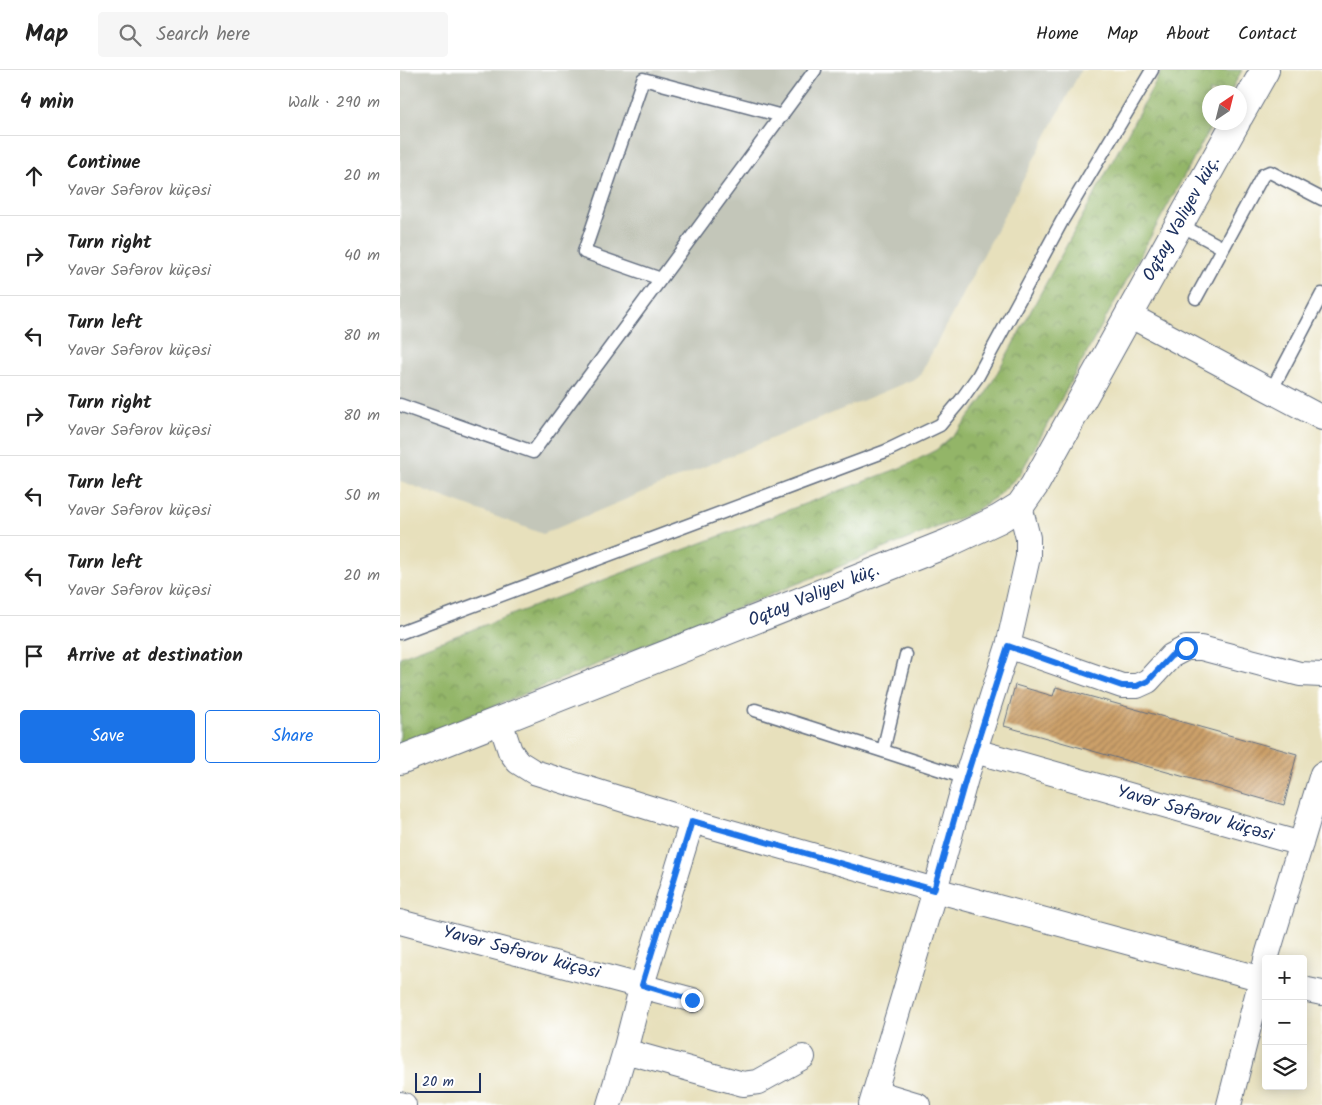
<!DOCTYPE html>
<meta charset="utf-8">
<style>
:root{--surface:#fff;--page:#f6f6f6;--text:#222;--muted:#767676;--line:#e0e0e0;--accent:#1a73e8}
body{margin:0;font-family:Kalam,sans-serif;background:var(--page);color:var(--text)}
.controls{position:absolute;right:15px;bottom:15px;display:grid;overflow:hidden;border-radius:5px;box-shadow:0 2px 12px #0003}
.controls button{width:45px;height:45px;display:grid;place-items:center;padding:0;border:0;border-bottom:1px solid var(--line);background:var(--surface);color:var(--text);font:25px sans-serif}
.compass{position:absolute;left:802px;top:15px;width:45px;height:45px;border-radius:50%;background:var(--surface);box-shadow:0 2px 12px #0003;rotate:35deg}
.scale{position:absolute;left:15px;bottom:12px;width:66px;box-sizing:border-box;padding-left:5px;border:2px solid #1b2f5e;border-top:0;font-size:14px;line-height:18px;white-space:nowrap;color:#1b2f5e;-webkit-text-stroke:4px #fff;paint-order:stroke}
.stop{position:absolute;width:15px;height:15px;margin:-11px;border:4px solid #1a73e8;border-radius:50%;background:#fff}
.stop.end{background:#1a73e8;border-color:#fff;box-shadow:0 1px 5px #0008}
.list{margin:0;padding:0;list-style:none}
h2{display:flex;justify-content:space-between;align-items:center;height:65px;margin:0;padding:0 20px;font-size:21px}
h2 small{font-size:16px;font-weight:400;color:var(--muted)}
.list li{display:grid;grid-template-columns:32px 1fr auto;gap:15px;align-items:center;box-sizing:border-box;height:80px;padding:0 20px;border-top:1px solid var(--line)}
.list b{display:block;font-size:19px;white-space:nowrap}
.list p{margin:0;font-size:16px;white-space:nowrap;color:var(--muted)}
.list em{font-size:16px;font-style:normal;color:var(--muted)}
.actions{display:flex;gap:10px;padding:15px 20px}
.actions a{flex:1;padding:11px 0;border:1px solid var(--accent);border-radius:5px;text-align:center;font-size:18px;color:var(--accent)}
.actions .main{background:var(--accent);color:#fff}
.icon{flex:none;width:28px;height:28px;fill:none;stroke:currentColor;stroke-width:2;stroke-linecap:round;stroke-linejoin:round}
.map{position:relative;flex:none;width:922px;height:1035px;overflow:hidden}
header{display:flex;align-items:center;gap:30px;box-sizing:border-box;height:70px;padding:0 25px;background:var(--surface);border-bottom:1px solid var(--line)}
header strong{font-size:24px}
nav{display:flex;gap:28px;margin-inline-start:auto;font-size:18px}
.search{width:350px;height:45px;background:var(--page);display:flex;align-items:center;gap:12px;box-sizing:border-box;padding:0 18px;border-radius:5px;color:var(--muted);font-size:19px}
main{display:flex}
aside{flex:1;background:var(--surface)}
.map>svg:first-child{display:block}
</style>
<header>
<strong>Map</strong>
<div class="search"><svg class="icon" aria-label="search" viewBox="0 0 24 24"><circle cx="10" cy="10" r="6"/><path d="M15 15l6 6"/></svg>Search here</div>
<nav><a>Home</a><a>Map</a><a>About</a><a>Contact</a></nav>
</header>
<main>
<aside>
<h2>4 min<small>Walk · 290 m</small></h2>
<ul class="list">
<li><svg class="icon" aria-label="ahead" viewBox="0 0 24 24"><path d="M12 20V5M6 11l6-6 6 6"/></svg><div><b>Continue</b><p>Yavər Səfərov küçəsi</p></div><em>20 m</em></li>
<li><svg class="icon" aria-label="right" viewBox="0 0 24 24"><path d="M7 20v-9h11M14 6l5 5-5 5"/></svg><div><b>Turn right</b><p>Yavər Səfərov küçəsi</p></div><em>40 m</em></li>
<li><svg class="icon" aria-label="left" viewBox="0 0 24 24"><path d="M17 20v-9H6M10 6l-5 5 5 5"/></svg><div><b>Turn left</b><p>Yavər Səfərov küçəsi</p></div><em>80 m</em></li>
<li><svg class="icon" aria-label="right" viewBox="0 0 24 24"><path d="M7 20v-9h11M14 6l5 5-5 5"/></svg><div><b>Turn right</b><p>Yavər Səfərov küçəsi</p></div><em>80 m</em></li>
<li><svg class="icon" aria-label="left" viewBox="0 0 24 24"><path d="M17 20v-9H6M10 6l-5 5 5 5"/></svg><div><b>Turn left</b><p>Yavər Səfərov küçəsi</p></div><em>50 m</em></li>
<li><svg class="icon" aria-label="left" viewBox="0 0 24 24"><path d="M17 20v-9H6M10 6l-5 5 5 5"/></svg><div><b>Turn left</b><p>Yavər Səfərov küçəsi</p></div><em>20 m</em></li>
<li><svg class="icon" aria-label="arrive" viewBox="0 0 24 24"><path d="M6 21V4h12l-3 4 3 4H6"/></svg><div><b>Arrive at destination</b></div></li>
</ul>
<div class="actions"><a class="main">Save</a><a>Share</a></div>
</aside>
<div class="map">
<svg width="922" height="1035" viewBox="0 0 922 1035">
<defs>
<pattern id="forest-crowns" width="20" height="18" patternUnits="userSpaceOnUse" patternTransform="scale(1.25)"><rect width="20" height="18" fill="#93b568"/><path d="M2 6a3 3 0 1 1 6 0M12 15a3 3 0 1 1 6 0" fill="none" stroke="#779459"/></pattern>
<pattern id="building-hatch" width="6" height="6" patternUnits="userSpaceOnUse" patternTransform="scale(1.25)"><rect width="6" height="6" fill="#cca069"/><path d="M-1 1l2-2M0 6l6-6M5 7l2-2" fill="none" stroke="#a5835a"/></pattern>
</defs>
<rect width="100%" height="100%" fill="#fff"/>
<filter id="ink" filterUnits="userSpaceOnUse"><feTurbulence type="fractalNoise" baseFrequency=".02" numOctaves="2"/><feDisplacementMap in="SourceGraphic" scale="10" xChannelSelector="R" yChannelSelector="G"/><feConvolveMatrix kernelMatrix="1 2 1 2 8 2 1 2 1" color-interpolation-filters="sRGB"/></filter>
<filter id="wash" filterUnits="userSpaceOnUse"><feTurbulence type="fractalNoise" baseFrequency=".0096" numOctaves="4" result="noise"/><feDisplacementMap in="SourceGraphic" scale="20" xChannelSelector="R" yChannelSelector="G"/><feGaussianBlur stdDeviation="1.12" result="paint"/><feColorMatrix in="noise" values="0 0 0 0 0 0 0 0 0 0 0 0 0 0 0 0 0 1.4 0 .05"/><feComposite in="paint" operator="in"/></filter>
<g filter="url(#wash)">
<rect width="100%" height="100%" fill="#e7e0bc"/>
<path fill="#c3c6b9" d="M0,0H681L519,307L143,464L0,411Z"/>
<path fill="url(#forest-crowns)" stroke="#577263" d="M762,0H842L830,22H809V52L813,53L620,404L596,427L570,444L0,674V587L505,396L536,380L558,361L583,329Z"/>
<g id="blocks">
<path fill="url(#building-hatch)" d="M615,615L653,626L656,617L897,684L884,735L604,656Z"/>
</g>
</g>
<g filter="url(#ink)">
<use href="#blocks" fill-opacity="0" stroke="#626d7f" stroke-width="1"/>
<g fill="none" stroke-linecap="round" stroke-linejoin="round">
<g stroke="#626d7f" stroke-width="15">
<path id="service" d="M779,154L823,178
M261,209L184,182L243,9L382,46
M796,228L863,105L870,102L922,129
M871,321L922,224
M0,335L133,382L415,0
M0,563L486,381L540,355L561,330L578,306L662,151L752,0
M355,640L483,681L506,585
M483,681L566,708"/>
</g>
<g stroke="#626d7f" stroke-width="26">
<path id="minor" d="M729,245L922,348
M608,576L722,616H737L748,611L771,586L786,578H801L900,604L922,605
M100,651L110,681L118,692L134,702L292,751L535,820L866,910
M575,681L901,774
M0,852L293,930
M866,889L922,704
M903,919L922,923
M225,981L343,1014L358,1012L403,987
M475,1022L518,1035
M0,1034L4,1035
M209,1035L225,981L242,915L292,751
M471,1035L535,820L566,708L608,576L628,487V468L620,436
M829,1035L865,894"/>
</g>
<g stroke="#626d7f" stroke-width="30">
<path id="tertiary" d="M839,46L865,0
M0,690L548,473L599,449L620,436L634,416L836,52"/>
</g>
<use href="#service" stroke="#fff" stroke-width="12"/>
<use href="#minor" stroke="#fff" stroke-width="24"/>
<use href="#tertiary" stroke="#fff" stroke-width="28"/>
</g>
</g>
<g fill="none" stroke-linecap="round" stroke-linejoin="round" filter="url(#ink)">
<path stroke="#1a73e8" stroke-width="6" d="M292,930L242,915L292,751L534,820L566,708L608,576L722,616H737L748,611L771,586L786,578"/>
</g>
<g text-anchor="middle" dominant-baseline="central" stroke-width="4.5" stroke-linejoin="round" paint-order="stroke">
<g font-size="18" fill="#1b2f5e" stroke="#fff">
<text transform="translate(782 149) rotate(-61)">Oqtay Vəliyev küç.</text>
<text transform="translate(414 526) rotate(-22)">Oqtay Vəliyev küç.</text>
<text transform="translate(795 744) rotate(16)">Yavər Səfərov küçəsi</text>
<text transform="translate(121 883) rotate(15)">Yavər Səfərov küçəsi</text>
</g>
</g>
</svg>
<div class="controls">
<button>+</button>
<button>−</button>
<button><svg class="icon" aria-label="layers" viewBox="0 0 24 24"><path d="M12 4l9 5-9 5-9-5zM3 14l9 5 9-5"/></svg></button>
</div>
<svg class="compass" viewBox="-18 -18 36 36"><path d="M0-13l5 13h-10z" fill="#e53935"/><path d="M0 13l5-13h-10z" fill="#767676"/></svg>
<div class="scale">20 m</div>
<div class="stop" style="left:786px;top:578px"></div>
<div class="stop end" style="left:292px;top:930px"></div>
</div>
</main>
